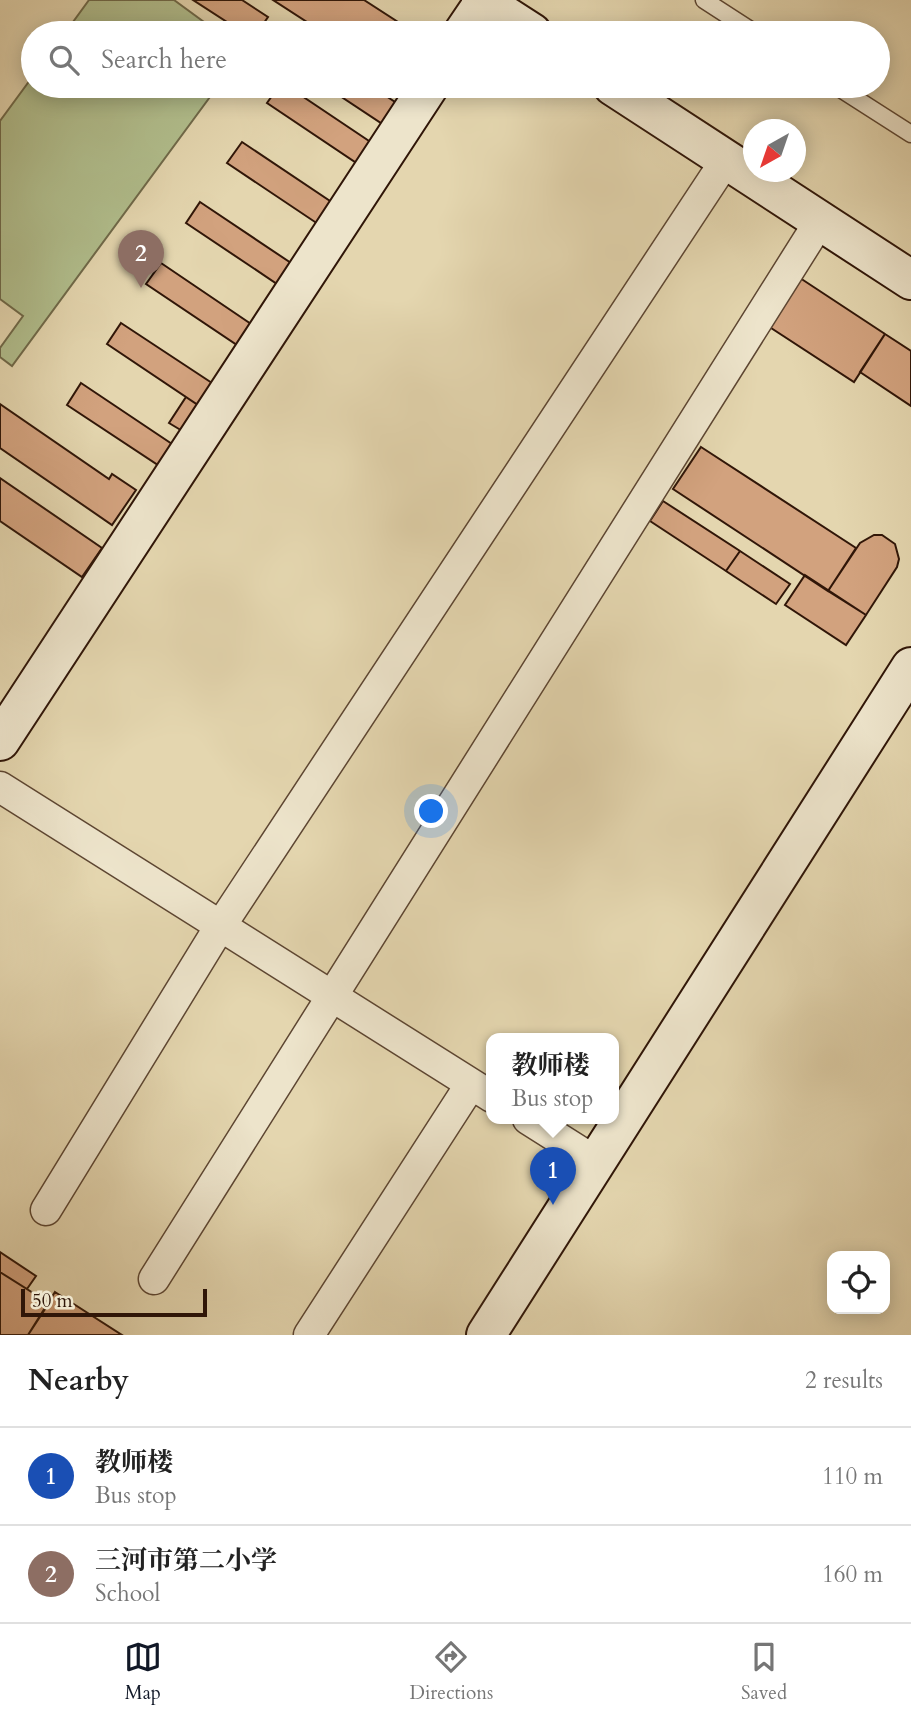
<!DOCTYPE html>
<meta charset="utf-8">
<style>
:root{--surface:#fff;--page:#f6f6f6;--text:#222;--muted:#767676;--line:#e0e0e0;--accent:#111827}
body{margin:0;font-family:Cardo,"Noto Serif SC",serif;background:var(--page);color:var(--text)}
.controls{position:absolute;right:21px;bottom:21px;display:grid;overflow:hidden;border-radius:14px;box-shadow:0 4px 18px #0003}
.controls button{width:63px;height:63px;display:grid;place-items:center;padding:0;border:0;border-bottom:2px solid var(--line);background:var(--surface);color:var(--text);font:35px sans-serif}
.compass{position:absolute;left:743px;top:119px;width:63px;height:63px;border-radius:50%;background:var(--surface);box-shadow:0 4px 18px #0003;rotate:220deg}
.scale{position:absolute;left:21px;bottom:18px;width:186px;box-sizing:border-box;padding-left:7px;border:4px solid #301608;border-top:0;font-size:19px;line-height:24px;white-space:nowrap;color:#301608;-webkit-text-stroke:5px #ede4cb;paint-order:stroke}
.you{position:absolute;left:432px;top:812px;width:24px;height:24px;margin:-18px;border:5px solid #fff;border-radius:50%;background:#1a73e8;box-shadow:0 0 0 10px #1a73e833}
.badge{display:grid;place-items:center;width:46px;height:46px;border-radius:50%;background:var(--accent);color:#fff;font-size:23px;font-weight:700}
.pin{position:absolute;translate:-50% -58px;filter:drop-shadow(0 2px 4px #0008)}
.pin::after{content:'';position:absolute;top:37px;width:24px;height:21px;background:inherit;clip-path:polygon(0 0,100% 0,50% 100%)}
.popup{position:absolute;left:486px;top:1033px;width:133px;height:91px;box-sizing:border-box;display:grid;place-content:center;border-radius:14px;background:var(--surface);filter:drop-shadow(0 2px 5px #0005);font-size:23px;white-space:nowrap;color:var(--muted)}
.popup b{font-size:26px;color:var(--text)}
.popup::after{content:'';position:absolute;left:50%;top:100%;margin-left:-14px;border:14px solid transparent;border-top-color:var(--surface)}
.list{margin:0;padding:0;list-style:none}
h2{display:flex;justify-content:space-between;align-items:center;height:91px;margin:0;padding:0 28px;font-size:30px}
h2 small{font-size:23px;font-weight:400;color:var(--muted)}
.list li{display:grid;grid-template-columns:46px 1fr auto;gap:21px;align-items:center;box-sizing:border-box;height:98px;padding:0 28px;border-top:2px solid var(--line)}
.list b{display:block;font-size:26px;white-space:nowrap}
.list p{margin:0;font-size:23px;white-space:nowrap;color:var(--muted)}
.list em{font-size:23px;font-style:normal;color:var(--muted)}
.icon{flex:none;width:38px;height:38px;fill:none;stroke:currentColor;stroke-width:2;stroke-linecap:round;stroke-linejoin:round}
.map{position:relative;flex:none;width:911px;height:1335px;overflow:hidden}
.search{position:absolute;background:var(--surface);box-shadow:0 4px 18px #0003;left:21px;right:21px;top:21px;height:77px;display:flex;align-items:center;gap:18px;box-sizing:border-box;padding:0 24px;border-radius:38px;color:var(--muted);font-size:26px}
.sheet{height:287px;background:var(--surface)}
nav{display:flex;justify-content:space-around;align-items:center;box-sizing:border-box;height:98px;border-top:2px solid var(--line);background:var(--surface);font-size:19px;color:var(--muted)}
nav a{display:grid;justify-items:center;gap:4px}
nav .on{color:var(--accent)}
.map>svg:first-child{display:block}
</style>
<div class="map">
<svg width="911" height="1335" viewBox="0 0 911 1335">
<rect width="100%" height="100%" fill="#e4d6af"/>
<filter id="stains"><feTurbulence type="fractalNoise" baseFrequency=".00286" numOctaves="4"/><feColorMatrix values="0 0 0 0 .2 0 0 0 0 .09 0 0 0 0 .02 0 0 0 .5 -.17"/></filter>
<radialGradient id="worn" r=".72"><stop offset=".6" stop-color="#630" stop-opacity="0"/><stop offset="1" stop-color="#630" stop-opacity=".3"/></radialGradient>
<path fill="#b1be8d" stroke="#706a4a" stroke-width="2" d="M89,0H174L219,33H65Z
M33,76V86H218L12,366L0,357V348L23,316L0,299V121Z"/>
<path fill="#d2a27e" stroke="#301608" stroke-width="2" d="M193,0H242L268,17L257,33H244Z
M273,0H364L415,33H324Z
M279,86H287L375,145L361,166L267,103Z
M325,86H371L401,106L387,127Z
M242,142L336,205L321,226L227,163Z
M200,202L294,265L280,286L186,223Z
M161,263L254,326L240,347L146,284Z
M800,278L885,334L854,382L768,326Z
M121,323L215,385L201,407L107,344Z
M885,334L911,351V406L860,372Z
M81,383L175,446L161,467L67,405Z
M186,397L201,407L184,432L169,423Z
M0,404L109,479L112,474L136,490L112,525L0,448Z
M701,447L856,548L828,591L673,489Z
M0,478L102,548L82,577L0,521Z
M663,501L740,551L726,571L650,521Z
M874,535H882L895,544L899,559L897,567L866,615L828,591L860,543Z
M740,551L790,584L776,604L726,571Z
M805,575L866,615L846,645L785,605Z
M0,1252L36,1276L27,1289L0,1272Z
M0,1272L49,1303L28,1335H0Z
M55,1292L122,1335H28Z"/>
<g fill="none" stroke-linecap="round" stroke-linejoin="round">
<g stroke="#5d4632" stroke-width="19">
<path id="lane" d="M704,0L755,33
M836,86L911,134"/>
</g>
<g stroke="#5d4632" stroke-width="33">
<path id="street" d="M0,787L492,1097
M528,1119L596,1162
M46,1210L214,936L726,160
M154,1279L820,221
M309,1335L471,1084"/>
</g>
<g stroke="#301608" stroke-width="42">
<path id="secondary" d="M481,0L532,33
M463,33L484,2
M613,86L911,280
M0,741L429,86
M486,1335L911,667"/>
</g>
<use href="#lane" stroke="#ede4cb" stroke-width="16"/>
<use href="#street" stroke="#ede4cb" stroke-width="30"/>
<use href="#secondary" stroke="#ede4cb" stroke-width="38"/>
</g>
<rect width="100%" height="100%" filter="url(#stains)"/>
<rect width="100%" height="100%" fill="url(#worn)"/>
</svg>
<div class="controls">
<button><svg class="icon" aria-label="locate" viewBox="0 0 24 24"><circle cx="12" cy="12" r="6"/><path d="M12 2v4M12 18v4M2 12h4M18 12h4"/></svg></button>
</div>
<svg class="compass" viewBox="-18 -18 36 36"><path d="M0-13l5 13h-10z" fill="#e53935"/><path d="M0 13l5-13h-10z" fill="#767676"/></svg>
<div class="scale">50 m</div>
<div class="you"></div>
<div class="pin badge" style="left:553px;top:1205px;background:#1a4fb4">1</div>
<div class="popup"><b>教师楼</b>Bus stop</div>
<div class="pin badge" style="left:141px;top:288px;background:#8d6e63">2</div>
<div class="search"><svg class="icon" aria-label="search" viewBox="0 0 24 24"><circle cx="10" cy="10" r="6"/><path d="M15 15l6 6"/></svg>Search here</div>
</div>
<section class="sheet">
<h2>Nearby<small>2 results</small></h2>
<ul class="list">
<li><span class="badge" style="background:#1a4fb4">1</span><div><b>教师楼</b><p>Bus stop</p></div><em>110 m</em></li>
<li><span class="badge" style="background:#8d6e63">2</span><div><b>三河市第二小学</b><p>School</p></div><em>160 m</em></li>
</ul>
</section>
<nav>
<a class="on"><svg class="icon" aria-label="map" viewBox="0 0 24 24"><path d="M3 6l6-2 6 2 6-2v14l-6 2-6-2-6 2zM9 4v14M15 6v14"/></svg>Map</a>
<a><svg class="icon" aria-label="directions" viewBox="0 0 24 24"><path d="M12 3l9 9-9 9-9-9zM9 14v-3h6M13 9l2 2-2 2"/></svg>Directions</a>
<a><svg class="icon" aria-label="saved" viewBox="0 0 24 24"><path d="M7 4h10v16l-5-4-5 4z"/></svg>Saved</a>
</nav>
